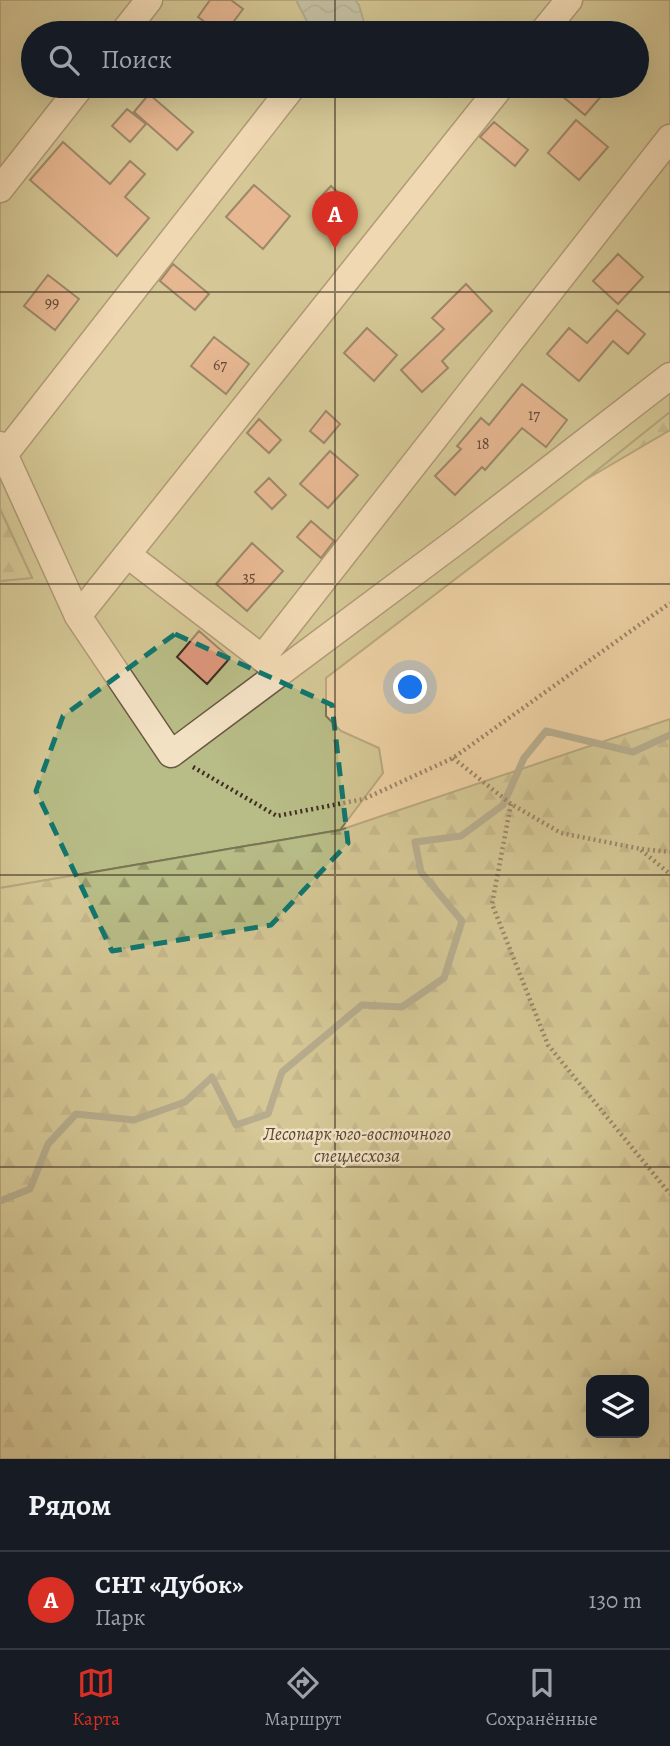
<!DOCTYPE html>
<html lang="ru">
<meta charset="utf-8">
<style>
:root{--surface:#171b24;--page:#242831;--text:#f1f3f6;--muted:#9ea1a6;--line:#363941;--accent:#d93025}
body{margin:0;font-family:Alegreya,serif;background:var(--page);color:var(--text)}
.controls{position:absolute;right:21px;bottom:21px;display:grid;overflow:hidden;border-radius:14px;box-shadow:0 7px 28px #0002}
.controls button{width:63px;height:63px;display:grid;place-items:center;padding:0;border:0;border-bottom:2px solid var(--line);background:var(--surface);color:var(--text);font:35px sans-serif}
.you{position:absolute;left:411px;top:688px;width:24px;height:24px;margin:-18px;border:5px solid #fff;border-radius:50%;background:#1a73e8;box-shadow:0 0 0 10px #1a73e833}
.badge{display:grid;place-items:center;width:46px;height:46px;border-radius:50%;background:var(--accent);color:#fff;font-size:23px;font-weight:700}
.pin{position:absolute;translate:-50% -58px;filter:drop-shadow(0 2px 4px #0008)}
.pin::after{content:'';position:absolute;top:37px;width:24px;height:21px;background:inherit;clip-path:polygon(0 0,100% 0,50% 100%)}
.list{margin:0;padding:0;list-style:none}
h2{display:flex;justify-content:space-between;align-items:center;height:91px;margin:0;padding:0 28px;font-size:30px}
h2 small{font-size:23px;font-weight:400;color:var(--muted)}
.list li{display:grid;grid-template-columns:46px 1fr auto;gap:21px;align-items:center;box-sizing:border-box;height:98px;padding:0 28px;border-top:2px solid var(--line)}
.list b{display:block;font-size:26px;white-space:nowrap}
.list p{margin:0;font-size:23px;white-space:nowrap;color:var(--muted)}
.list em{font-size:23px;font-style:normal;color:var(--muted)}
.icon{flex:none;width:38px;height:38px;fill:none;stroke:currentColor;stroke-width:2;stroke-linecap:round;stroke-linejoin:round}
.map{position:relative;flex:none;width:670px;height:1459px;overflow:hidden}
.search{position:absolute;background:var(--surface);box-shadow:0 7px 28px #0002;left:21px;right:21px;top:21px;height:77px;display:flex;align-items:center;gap:18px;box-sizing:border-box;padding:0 24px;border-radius:38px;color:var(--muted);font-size:26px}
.sheet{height:189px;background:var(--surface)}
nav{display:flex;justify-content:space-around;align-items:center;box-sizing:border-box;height:98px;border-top:2px solid var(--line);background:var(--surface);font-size:19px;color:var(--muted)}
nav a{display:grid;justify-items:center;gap:4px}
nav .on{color:var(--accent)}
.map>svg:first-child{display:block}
</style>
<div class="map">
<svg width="670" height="1459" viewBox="0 0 670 1459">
<defs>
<pattern id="forest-firs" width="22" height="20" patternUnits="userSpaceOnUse" patternTransform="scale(1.75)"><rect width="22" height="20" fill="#b8bc86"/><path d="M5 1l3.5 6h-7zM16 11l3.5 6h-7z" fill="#97996d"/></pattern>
<pattern id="water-waves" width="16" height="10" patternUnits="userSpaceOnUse" patternTransform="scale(1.75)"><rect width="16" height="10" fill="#9ab6ab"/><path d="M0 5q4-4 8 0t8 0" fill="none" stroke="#7f948b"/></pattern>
</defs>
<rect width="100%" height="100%" fill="#edd1a4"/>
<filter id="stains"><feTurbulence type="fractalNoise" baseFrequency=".00286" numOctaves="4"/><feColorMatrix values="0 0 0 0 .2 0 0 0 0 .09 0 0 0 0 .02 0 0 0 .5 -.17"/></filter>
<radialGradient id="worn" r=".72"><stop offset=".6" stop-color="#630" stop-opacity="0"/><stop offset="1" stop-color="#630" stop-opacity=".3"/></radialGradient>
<path fill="#b8bc86" stroke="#7a7654" stroke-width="2" fill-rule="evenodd" d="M0,0H670V412L585,480L326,678V716L341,731L379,748L383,773L340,830L0,888V581L32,578L0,509ZM33,33H637V86H33Z"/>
<path fill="url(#forest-firs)" stroke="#7a7654" stroke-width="2" fill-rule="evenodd" d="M670,412V430L585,480Z
M0,509L32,578L0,581Z
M670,719V1459H0V888L340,830ZM644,1380V1433H591V1380Z"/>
<path fill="url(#water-waves)" stroke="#758074" stroke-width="2" d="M296,0H355L359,5L367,33H313Z"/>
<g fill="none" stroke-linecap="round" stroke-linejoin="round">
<path stroke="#758074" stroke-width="7" d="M0,1201L30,1189L48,1144L76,1114L134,1120L185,1102L212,1077L236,1125L268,1114L282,1072L362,1005L402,1007L444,978L462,921L421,872L415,842L461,836L503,805L524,758L546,731L633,752L670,735"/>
</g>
<path fill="#de977b" stroke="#3d2f22" stroke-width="2" d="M210,0H231L243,9L225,33H220L198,17Z
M550,86H610L585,115Z
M149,94L193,132L177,150L134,112Z
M127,109L146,124L130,142L112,126Z
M576,120L608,147L579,180L548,153Z
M494,122L528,150L515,166L480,137Z
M63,142L110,184L130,161L145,174L125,197L149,218L117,256L30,180Z
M254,185L290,216L263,249L226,217Z
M331,186L351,204L337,220L316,202Z
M618,254L643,277L618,304L593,281Z
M173,264L209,294L195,310L160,281Z
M48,275L79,299L55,330L24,306Z
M466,284L492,311L442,361L448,368L422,392L401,370L444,329L432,318Z
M617,310L645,334L628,354L613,341L579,381L547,354L569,328L587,343Z
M367,328L397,355L374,381L344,353Z
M214,337L249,364L226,394L191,366Z
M522,384L567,420L546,447L522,428L485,470L482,467L455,495L435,476L461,449L457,446L481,418L489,425Z
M326,411L340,424L324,443L310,431Z
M259,419L281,440L269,453L247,433Z
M330,451L358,475L328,508L300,484Z
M269,478L286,495L272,509L255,492Z
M311,521L334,541L321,558L297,537Z
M252,543L283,571L247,611L216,584Z
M199,631L230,658L207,684L177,657Z"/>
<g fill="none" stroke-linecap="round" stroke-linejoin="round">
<g stroke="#695842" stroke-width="29">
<path id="minor" d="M123,33L149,0
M542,33L569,0
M0,189L81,86
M0,445L78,616L171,754L462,537L670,376
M4,455L293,86
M128,555L262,658
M78,616L501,86
M281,672L262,658L670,138"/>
</g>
<path stroke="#3d2f22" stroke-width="4.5" stroke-dasharray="2 3.5" stroke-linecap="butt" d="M453,758L511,804L561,833L641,849L670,852
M193,767L277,816L364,799L453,758L670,603
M511,804L492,904L548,1045L670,1194
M641,850L670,874"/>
<use href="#minor" stroke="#f3e1c4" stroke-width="26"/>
</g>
<path d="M0 0H670V1459H0ZM175,634L332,705L348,843L271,925L112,951L36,791L63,716Z" fill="#edd1a4" fill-opacity=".55" fill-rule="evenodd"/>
<path fill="none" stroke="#0f766e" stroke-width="5" stroke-dasharray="14 9" stroke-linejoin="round" d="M175,634L332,705L348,843L271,925L112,951L36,791L63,716Z"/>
<path fill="none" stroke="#3d2f22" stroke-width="2" stroke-opacity="0.55" d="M335,0V33M335,86V1459M0,292H670M0,584H670M0,875H670M0,1167H670"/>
<g text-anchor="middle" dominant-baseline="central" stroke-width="5" stroke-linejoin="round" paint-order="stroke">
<g font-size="16" fill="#654938">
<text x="52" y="303">99</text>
<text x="220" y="365">67</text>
<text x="534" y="415">17</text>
<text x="483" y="444">18</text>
<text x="249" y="577">35</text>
</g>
<g font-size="19" font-style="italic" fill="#564b36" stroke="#f3e1c4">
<text x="357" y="1134">Лесопарк юго-восточного<tspan x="357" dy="22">спецлесхоза</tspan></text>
</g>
</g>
<rect width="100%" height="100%" filter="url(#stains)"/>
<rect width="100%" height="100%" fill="url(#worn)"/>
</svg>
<div class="controls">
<button><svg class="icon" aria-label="layers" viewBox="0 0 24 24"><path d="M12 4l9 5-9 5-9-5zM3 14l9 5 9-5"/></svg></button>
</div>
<div class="you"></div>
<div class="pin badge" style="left:335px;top:249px">A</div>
<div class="search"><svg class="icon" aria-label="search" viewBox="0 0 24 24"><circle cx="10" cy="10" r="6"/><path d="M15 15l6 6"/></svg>Поиск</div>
</div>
<section class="sheet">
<h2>Рядом<small></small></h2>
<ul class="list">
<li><span class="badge">A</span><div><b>СНТ «Дубок»</b><p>Парк</p></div><em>130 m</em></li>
</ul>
</section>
<nav>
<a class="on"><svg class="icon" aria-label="map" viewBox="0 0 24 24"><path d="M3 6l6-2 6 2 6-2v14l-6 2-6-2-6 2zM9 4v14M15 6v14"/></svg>Карта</a>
<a><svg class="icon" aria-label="directions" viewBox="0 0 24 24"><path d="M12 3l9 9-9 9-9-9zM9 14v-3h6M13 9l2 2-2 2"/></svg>Маршрут</a>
<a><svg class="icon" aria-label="saved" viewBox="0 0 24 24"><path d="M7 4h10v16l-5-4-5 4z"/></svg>Сохранённые</a>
</nav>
